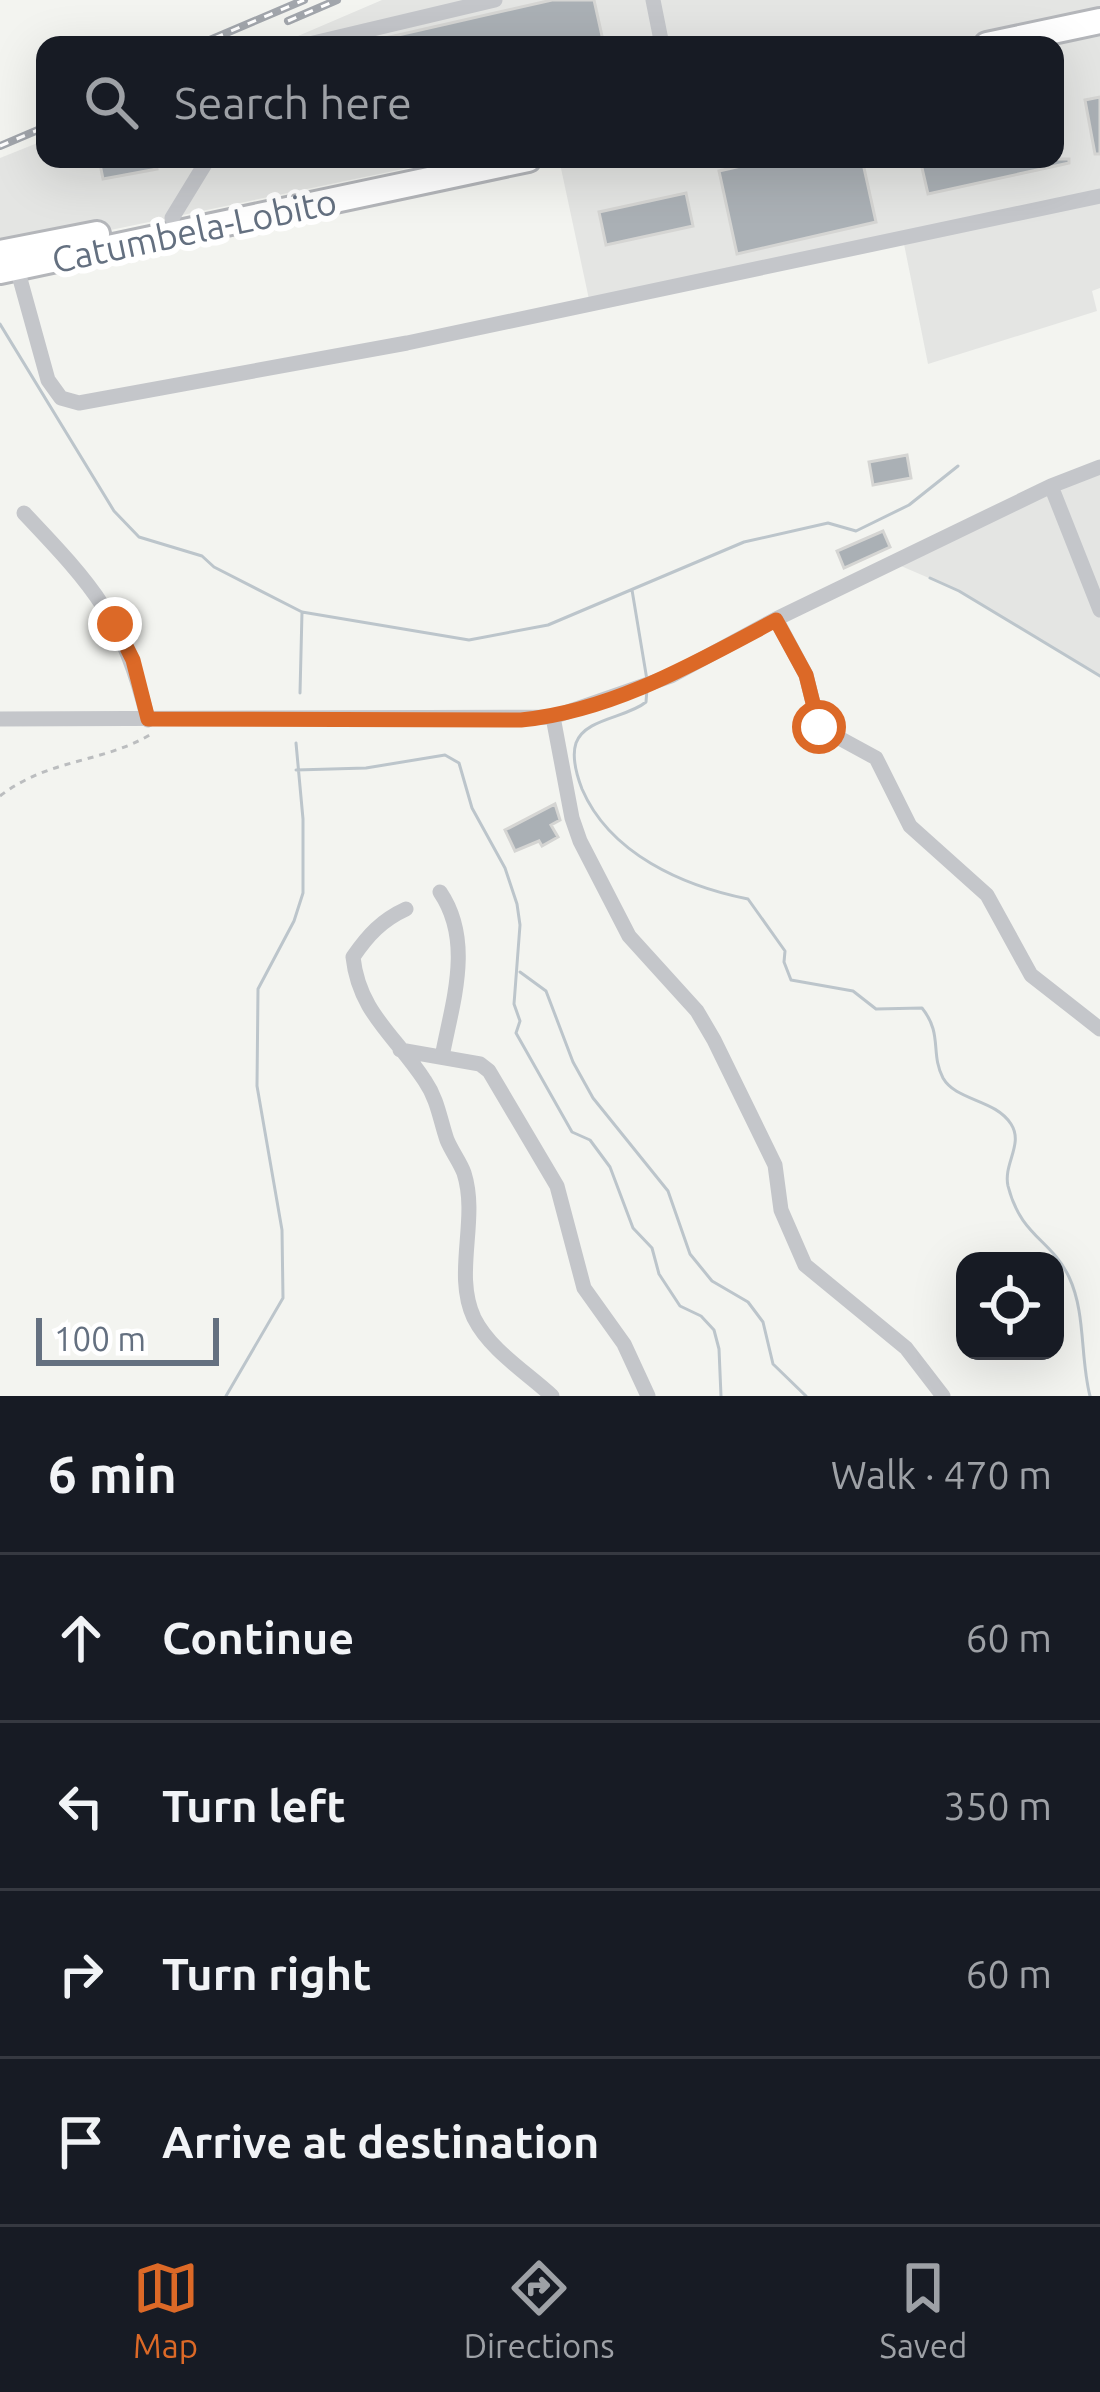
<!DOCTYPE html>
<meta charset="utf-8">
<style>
:root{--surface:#171b24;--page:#242831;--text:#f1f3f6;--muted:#9ea1a6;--line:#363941;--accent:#dc6927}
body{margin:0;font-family:Ubuntu,sans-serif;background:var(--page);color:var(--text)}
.controls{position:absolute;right:36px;bottom:36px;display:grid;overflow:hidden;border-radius:24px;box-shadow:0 12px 48px #0002}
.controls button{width:108px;height:108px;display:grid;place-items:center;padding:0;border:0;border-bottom:3px solid var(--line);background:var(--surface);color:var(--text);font:60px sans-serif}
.scale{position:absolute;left:36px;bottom:30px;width:183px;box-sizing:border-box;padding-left:12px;border:6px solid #647080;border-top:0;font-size:33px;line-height:42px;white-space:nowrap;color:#647080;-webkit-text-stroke:9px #fff;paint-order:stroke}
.stop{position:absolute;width:36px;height:36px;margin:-27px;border:9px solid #dc6927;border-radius:50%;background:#fff}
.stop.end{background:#dc6927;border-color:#fff;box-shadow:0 3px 12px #0008}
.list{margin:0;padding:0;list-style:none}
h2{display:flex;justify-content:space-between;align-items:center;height:156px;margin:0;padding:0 48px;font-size:51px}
h2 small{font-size:39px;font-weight:400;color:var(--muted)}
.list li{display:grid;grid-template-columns:78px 1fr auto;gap:36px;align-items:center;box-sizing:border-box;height:168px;padding:0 48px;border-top:3px solid var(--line)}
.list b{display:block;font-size:45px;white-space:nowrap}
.list em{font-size:39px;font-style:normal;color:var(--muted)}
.icon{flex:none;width:66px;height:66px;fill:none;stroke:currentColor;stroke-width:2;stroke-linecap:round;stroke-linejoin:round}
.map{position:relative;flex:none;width:1100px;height:1396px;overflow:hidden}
.search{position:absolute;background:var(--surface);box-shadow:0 12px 48px #0002;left:36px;right:36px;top:36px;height:132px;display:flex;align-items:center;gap:30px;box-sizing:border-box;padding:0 42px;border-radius:24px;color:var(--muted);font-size:45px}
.sheet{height:828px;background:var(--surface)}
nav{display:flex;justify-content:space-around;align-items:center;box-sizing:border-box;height:168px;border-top:3px solid var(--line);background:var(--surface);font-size:33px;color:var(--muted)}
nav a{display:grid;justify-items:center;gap:6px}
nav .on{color:var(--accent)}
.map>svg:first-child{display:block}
</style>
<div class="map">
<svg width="1100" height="1396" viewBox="0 0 1100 1396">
<rect width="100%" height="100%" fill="#f3f4f0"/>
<path fill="#e4e5e3" d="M382,0H1100V288L1092,291L1097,311L928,364L903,239L590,304L559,159H1055V45H277Z
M45,140V159H451L0,253V158Z
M1100,469V676L959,591L901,566Z"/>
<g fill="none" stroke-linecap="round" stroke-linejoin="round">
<path stroke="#bcc5cb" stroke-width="3" d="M0,324L114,511L139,537L202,556L214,567L302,612L469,640L548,625L744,542L828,523L856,531L909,505L958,466
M930,578L959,591L1100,676
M632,590L647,680
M647,689L646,702C627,718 585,718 576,743C571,758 577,776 582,789C610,854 683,886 748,899L785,951L784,962L791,980L853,991L876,1009L922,1008C943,1034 930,1053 943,1078C956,1101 995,1099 1011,1124C1024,1144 1003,1164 1008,1186C1021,1237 1051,1239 1069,1277C1086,1313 1080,1358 1090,1396
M300,693L302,612
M296,770L366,768L445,755L459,763L472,808L505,868L517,904L520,925L514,1004L520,1021L516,1033L572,1132L590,1140L610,1167L633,1228L652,1248L659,1274L680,1306L701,1316L714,1330L719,1349L721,1396
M520,972L546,991L573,1062L593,1098L668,1191L690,1254L712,1281L748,1302L763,1322L773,1364L806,1396
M226,1396L283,1298L282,1230L257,1086L258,989L294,921L303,893V819L296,743"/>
</g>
<path fill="#aab0b5" stroke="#d5d5d3" stroke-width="3" d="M552,0H594L604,45H372V41Z
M1100,97V154H1095L1085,100Z
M99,159H155L157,169L103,179Z
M771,159H862L876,222L737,254L719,171Z
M920,159H1069V163L928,194Z
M686,193L693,226L606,245L599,212Z
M907,455L911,478L873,485L869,462Z
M883,531L890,547L844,568L837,551Z
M555,804L560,820L551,825L558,837L542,846L539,841L515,851L505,830Z"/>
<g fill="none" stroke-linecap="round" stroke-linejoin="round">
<g stroke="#b4b6ba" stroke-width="30">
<path id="highway" d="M987,45L1100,21
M0,253L97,234
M0,271L528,159"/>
</g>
<path stroke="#bbbdbf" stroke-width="3" stroke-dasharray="6 6" stroke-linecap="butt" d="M0,796C49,758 105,763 153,733"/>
<path stroke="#c4c6ca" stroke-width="15" d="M653,0L662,45
M305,45L495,0
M172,218L208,159
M17,268L48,380L61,398L79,403L407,343L1100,196
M1051,486L1100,610
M24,513C94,587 123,618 148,720
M776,619L806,675L819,727L876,758L910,826L987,895L1031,975L1100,1029
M553,717L572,818L580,841L629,936L697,1011L714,1040L775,1165L781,1210L805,1265L906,1348L943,1396
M0,719L553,717L671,676L776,619L1051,486L1100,467
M440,892C474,942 452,1003 442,1057
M406,909C382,920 368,935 353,957C359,1013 396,1036 425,1081C438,1100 440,1120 447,1140C452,1152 460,1162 464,1173C479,1220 453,1273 474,1318C490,1350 526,1372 552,1396
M400,1050L480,1064L489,1071L557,1186L584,1288L624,1344L648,1396"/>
<use href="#highway" stroke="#fff" stroke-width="24"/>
<g stroke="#a2a6ac" stroke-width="8">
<path id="rail" d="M288,21L337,0
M198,45L304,0
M0,146L45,127"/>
</g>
<use href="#rail" stroke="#fff" stroke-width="3" stroke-dasharray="9" stroke-linecap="butt"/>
</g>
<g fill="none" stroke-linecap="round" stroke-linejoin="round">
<path stroke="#dc6927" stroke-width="15" d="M115,624L133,660L148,719L521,720C613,711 697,662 776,620L806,675L819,727"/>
</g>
<g text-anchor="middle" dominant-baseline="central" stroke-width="12" stroke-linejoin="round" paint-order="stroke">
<g font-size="36" fill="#647080" stroke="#fff">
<text transform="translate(194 230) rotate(-12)">Catumbela-Lobito</text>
</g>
</g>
</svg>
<div class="controls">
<button><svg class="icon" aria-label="locate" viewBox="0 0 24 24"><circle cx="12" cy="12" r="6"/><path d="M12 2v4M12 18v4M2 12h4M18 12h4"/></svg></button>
</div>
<div class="scale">100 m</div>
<div class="stop" style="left:819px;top:727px"></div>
<div class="stop end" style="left:115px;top:624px"></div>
<div class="search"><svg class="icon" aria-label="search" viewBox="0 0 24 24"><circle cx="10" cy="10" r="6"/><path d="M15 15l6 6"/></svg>Search here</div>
</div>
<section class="sheet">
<h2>6 min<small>Walk · 470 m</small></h2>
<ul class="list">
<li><svg class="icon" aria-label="ahead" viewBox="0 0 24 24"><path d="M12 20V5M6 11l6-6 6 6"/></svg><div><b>Continue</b></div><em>60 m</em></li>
<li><svg class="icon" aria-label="left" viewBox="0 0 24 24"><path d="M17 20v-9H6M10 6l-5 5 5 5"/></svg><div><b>Turn left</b></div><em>350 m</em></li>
<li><svg class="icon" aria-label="right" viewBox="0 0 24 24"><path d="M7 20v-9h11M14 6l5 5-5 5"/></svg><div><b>Turn right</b></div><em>60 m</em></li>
<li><svg class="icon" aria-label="arrive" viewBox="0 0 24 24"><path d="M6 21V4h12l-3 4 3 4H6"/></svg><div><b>Arrive at destination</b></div></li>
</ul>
</section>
<nav>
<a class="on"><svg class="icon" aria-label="map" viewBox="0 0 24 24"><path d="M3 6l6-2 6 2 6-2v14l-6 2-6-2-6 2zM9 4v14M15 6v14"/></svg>Map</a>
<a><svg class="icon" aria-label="directions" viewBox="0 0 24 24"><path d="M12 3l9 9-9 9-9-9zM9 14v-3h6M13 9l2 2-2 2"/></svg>Directions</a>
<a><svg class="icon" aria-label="saved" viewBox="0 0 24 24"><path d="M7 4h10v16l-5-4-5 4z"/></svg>Saved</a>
</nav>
